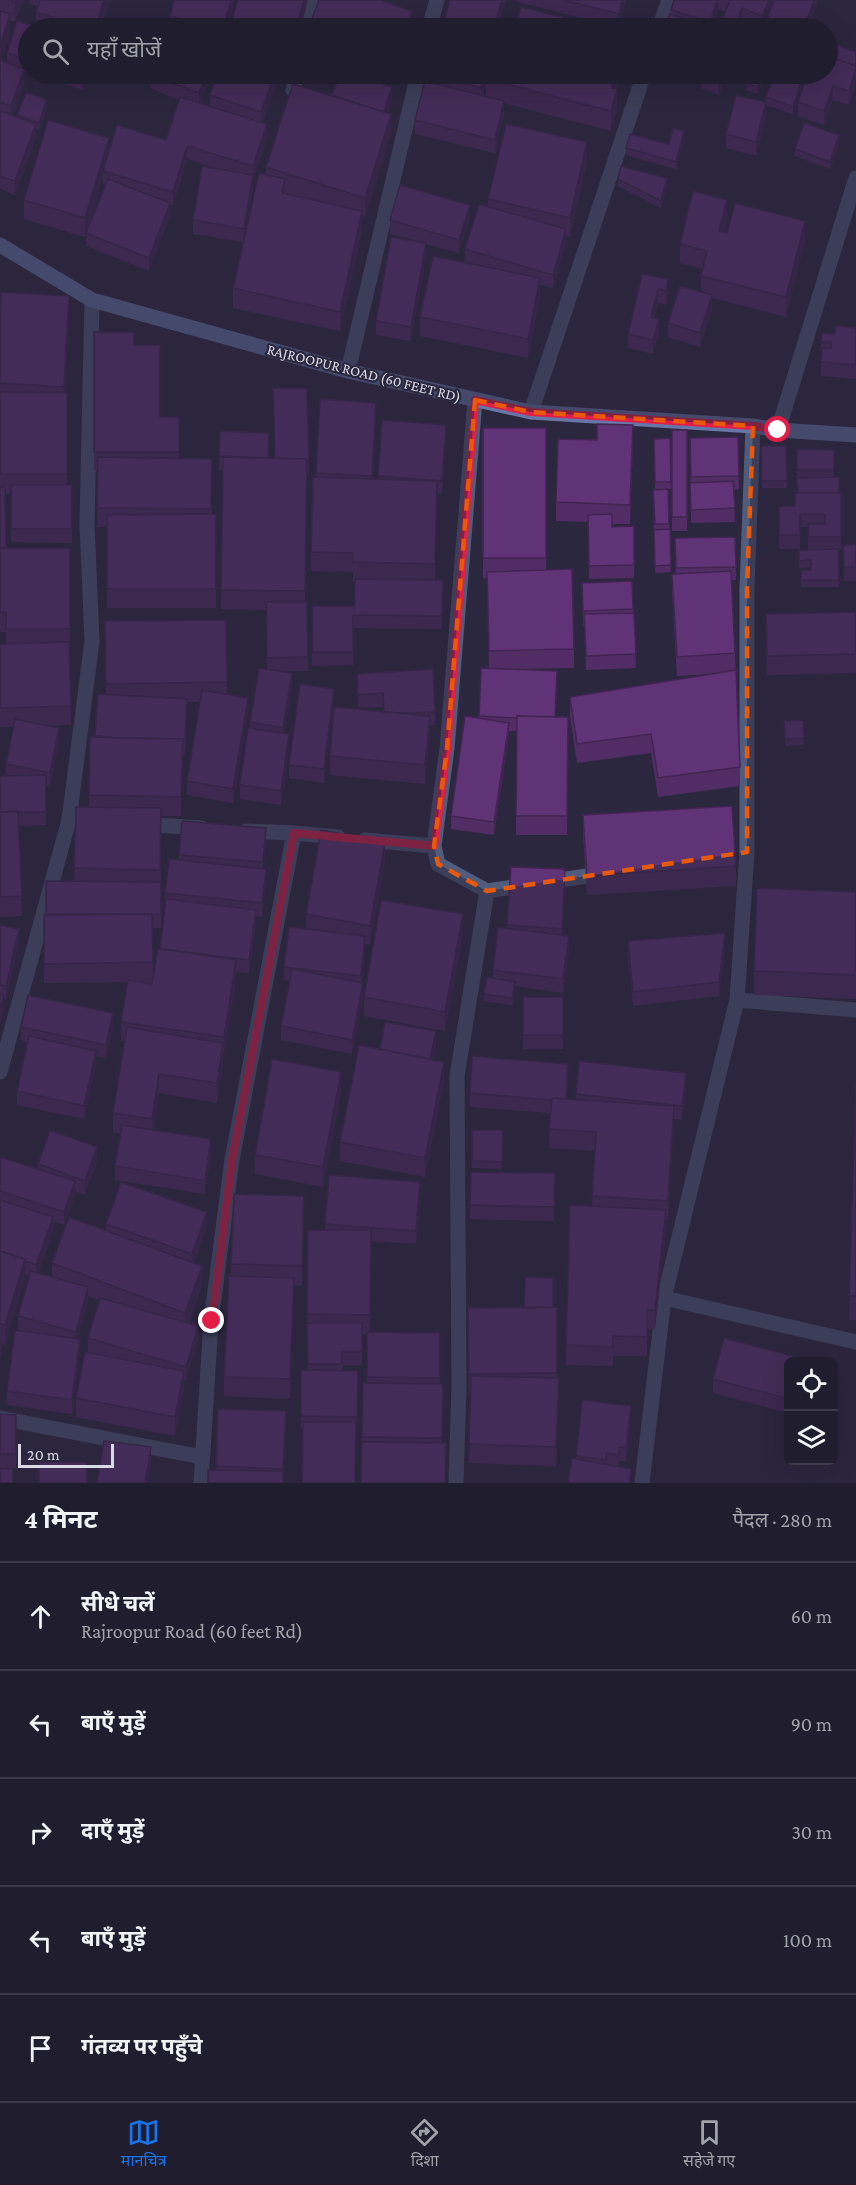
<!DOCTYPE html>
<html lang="hi">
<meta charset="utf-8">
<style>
:root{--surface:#201d2e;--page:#282636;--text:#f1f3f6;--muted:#a2a2aa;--line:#3d3b4a;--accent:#1a73e8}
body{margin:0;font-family:"Crimson Pro","Noto Sans Devanagari",serif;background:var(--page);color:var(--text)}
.controls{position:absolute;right:18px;bottom:18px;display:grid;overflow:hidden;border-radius:9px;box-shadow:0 6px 24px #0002}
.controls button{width:54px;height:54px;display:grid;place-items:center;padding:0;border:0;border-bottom:2px solid var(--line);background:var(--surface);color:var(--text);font:30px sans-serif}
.scale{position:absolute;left:18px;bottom:15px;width:96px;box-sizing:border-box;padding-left:6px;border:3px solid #dbd9e8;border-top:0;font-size:16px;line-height:21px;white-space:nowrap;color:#dbd9e8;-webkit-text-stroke:4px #2b273e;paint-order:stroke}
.stop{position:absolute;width:18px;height:18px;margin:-14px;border:4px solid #e11d48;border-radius:50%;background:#fff}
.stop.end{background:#e11d48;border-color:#fff;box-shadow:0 2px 6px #0008}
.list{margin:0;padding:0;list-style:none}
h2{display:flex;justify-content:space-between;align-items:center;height:78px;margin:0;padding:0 24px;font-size:26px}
h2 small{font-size:20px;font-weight:400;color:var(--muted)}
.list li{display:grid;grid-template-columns:39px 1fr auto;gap:18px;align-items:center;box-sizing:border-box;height:108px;padding:0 24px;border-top:2px solid var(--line)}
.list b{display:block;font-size:22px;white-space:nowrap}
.list p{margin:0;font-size:20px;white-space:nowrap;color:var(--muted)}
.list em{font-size:20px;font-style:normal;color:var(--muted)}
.icon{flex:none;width:33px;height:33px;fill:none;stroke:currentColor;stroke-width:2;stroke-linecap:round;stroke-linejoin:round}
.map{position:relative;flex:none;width:856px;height:1483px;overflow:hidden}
.search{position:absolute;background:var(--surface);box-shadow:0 6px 24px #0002;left:18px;right:18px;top:18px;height:66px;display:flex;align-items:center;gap:15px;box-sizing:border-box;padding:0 21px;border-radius:33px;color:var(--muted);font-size:22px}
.sheet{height:618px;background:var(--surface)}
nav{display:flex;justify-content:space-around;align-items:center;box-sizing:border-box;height:84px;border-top:2px solid var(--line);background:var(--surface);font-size:16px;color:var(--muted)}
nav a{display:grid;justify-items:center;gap:3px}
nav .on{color:var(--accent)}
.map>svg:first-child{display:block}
</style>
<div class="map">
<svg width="856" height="1483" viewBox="0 0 856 1483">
<rect width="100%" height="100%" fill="#2b273e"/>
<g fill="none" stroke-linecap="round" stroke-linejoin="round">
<path stroke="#505c7b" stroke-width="15" d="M308,28L315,0
M429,28L437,0
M659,28L669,0
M293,90L297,74
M348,371L418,74
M531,412L644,74
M778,430L856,178
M141,824L201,828
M246,831L294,833
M365,840L434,846
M487,891L606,873
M737,1000L856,1010
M0,1072L69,820L92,641L87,524L92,300
M664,1298L856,1342
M0,1418L202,1457
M201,1483L211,1321L232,1160L294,833L338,837
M456,1483L459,1386L457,1076L487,891L438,864L434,846L447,749L475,400
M642,1483L664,1298L737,1000L747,852V588L753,426"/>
<path stroke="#6576a7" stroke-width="15" d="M0,245L92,300L348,371L531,412L753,426L778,430L856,435"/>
</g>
<path fill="#522c65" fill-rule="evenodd" d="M0,0H23L15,22L10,20V34L1,61L7,63V53L17,21L36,27V12L38,7L29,3V0H111L101,28H28V73L24,72V82L13,115L17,117L26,92L47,100V106L39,130L36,129V137L15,195L0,189Z
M174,0H235L227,28H167L170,21V16Z
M517,0H626L619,27L517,2Z
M674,0H817V4L809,28H766V22L774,1L762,28H759L742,21L739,28H719L723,23V17L725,12L718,9L712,28L671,14V10Z
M310,24L412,25L411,28H310Z
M856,52V83L849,105L833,100L824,125L798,116V102L804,84H802L793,114L766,105V116L756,156L726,148V134L766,102V97L800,79V74H828Z
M29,74H88L83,90Z
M150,74H212L200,104L210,106V95L280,74L262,123L267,138L253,180V188L246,230L266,174V167L332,95L392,101L388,113L391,133L365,217L362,216V230L340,331L233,308V288L243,242L193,234V220L218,169L187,159L173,206L170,205V216L149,271L86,246V233L105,185L103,184V178L85,237L24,219V200L109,151L166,140L179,100L150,88Z
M431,74H620L616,89L617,109L611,131L504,103V114L495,153L415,134V120L431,83ZM486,83V96L482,95Z
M701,74H743L739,84L725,78L719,95L701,88Z
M750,74H765L758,94L747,91V84Z
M684,138L676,169L626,155V148L669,144Z
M839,142L830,169L795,156V149Z
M587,161L570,237L566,236V243L553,288L540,285V297L528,358L420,336V317L465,263V249L488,207V199Z
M618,179L667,185L661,208L618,186Z
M470,218L459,253L426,244V256L411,341L376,335V321L417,241L390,234V220Z
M727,219L724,232L805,241L786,317L712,298V309L700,347L668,337V323L701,292V276L702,269L680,263V244Z
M642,274L668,293L666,305L658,303L654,318L659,332L653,354L628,348V334Z
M0,316H69L64,392H67V485H72V543L11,542V494H5L6,548H70V648L71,725L47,726L59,742L50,786L46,785V825L19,826L22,916L0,917V776H6V764L14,727H0V644H6V632H0Z
M856,328V379L821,376V342L835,334Z
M94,332L134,345L160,417H179V459H212V515L216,514V608H107V527H97L98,471H94Z
M307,388L309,474H307L305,602H307L308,671H280L292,686L284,734L289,748L281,805L240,799V785L250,728V722L267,669L266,610L221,609L223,470H219V456L274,458Z
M320,399L376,416L373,479H378L382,420L446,438L442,494H437L435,580H443L442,629L353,628V665L312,666V606L354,609L355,581H353V572L311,571V552Z
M483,428H546V570L574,649V668L516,669L556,717H568L567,835H516V731H509L494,835L451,829V816L479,718L481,668L489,669L487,578H483Z
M672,430H687V531H672Z
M738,437L739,489L734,490L735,522L691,523L690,438Z
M670,438L671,489H655L654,439Z
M633,444L630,524H612V527L634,526V578L589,579L588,522L556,521V502Z
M761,446H786L787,488H762Z
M797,449L834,450V477L839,493H841V550H838L839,587H801V570H811V567L799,568V550H808V527H800V549H779V506H795L797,493L814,477H797Z
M668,489L671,572L655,573L653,490Z
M735,537L736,580H731L735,653L740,786L658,797L651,753L577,763L570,716V697L713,674L677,676L672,593V574H676L675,538Z
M856,544V581H844L843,545Z
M632,581L636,668L586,670L584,625H583L582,583Z
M856,612V673L767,675L766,614Z
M226,620L227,694L248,711L233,803L187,795V781L200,702H187L185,756H183L181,816H161V928H153V981L160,949L165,907V893L179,860V855L266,842L263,869L266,883L262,917L256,916V924L249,973L236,972V980L223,1057V1063L217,1103L159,1093L153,1130L211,1152L205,1194L115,1180V1166L120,1134L113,1132V1113L124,1041H121V1022L127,982L44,983V915H46V881H74L76,807H89L90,737H95L98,694H106L105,621Z
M357,674L435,712V725H430L425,784L330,775V756L384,711L383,707L358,708Z
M334,702L324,783L289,778V765Z
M803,720L804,745L785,746L784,721Z
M583,815L736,866V886L587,895L583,834Z
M385,861L370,945L365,944L362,982L363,996L352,1054L281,1040V1026L290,981L284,980V967L306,929V914Z
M511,867L565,883L562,935L569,950L563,993L515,986L512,1005L484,1001V994L493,978V970L507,928Z
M856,892V999L754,995V971Z
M0,925L19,943L6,1000L4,999V1009L0,1023Z
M463,934L445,1031L364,1016V997Z
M628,941L725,946L719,996L633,1006L628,955Z
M523,997H563V1049H523Z
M21,1027H113L106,1058L96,1056V1064L84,1119L17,1105V1091L27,1042L21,1040Z
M436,1045L433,1060L444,1081L425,1177L340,1161V1142L380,1049Z
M568,1077L567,1099H576V1094L686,1087L682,1120L674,1119L668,1220H666V1230L655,1329H647V1356H613V1366L566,1365V1345L592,1207L595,1151L549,1148L550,1113L470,1107V1093Z
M856,1083V1320H849Z
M341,1091L323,1187L255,1174V1155Z
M472,1130H503L502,1169L472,1168Z
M0,1157L38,1169V1164L97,1161L85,1195L75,1191V1195L64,1225L53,1222V1231L38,1273L52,1277V1263L106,1230V1224L207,1225L194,1263L202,1286L188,1324L198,1340L186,1380H184V1390L175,1436L76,1417V1398L95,1354L88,1352V1338L99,1300L88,1296V1301L78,1338L80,1352L72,1414L7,1405V1391L22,1331L18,1329V1316L29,1276L25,1274V1278L5,1345L2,1344V1349L0,1358Z
M555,1173L554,1221L470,1219V1205Z
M420,1196L416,1244L371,1241L370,1332L440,1333V1384H443L442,1443L362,1442L363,1383H367V1334H362V1365L342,1366V1371H358L357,1430L301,1429V1370H308L307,1314L325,1230V1224Z
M304,1216L302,1286L294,1285L290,1399L224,1396V1377L231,1264Z
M557,1307V1378L559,1398L556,1466L469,1463L471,1393H469L468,1308Z
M724,1338L807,1360V1362H789V1413L713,1393V1379Z
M218,1409L286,1425L283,1483L216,1470Z
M0,1414L16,1415V1468H0Z
M631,1419L626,1461H619V1466L576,1459V1456Z"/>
<path fill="#422453" d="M16,0H23L15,22V3Z
M104,0H111L101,28H95Z
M231,0H235L227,28H223Z
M304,0H307V5L300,28H296Z
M502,0H506L498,28H494Z
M622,0H626L619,27V14Z
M717,0H718V9L712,28H710V22Z
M769,0H774L762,28V16Z
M814,0H817V4L809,28H804Z
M742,8V21L739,28H736V23Z
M412,11V25L411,28H406Z
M10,14V34L0,65V45Z
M562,17V28H559Z
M24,69V82L11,120V106Z
M856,69V83L849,105V91Z
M84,74H88L83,90V76Z
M207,74H212L199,107V93Z
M275,74H280L261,126V112Z
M485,74H489L486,79V83L481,101V88Z
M615,74H620L612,107V88Z
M722,74H725V78L719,95V82Z
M739,74H743L739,84Z
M762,74H765L758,94V87Z
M802,80V87L793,114V107Z
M833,86V100L824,125V111Z
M392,87V101L384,125V112Z
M617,89V109L611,131V111Z
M47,100V106L39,130V123Z
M504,101V114L495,153V140Z
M766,102V116L756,156V142Z
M391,114V133L365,217V198Z
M36,124V137L15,195V181Z
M267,124V138L253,180V188L244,242V229L253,175V166Z
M684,131V138L676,169V162Z
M839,135V142L830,169V162Z
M109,138V157L103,171V178L85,237V218Z
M587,142V161L570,237V218Z
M187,146V159L173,206V192Z
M667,178V185L661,208V201Z
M285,179V198L282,193Z
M727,200V219L719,250V231Z
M170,203V216L149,271V258Z
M470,205V218L459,253V240Z
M362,211V230L340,331V312Z
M805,221V241L786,317V297Z
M566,229V243L553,288V275Z
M426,243V256L411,341V327Z
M540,278V297L528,358V339Z
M668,279V293L666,305V291Z
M658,289V303L651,330V317Z
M712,295V309L700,347V333Z
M69,296V316L64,406V387Z
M659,319V332L653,354V340Z
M376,403V416L372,490V476Z
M446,425V438L442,494V481Z
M633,425V444L630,524V505Z
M437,481V500L435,583V564Z
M292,673V686L283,741V728Z
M334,689V702L324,783V769Z
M248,698V711L233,803V789Z
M187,699V713L185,756V742Z
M430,716V735L425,784V765Z
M509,723V736L494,835V822Z
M59,728V742L50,786V773Z
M289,734V748L281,805V791Z
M183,739V758L181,816V797Z
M266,828V842L263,876V862Z
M385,842V861L370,945V926Z
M266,869V883L262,917V903Z
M565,869V883L562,942V929Z
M256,910V924L249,973V960Z
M463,914V934L445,1031V1012Z
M19,929V943L6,1000V986Z
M725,933V946L719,996V982Z
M365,936V950L361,990V976Z
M569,936V950L563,993V979Z
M236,960V980L224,1057V1037Z
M363,983V996L352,1054V1040Z
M4,995V1009L0,1023V1009Z
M113,1013V1027L106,1058V1045Z
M436,1031V1045L430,1074V1060Z
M223,1043V1063L217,1103V1083Z
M96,1051V1064L84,1119V1106Z
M444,1062V1081L425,1177V1158Z
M341,1072V1091L323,1187V1167Z
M686,1073V1087L682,1120V1106Z
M159,1074V1093L152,1139V1119Z
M674,1106V1125L668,1220V1201Z
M211,1139V1152L205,1194V1181Z
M97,1147V1161L85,1195V1181Z
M75,1181V1195L64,1225V1212Z
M420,1182V1196L416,1244V1231Z
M304,1196V1216L302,1286V1266Z
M666,1210V1230L655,1329V1310Z
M207,1212V1225L192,1267V1254Z
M53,1217V1231L36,1278V1265Z
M25,1259V1278L5,1345V1325Z
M202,1266V1286L185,1332V1313Z
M294,1278V1298L290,1399V1379Z
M88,1287V1301L76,1346V1332Z
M198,1326V1340L186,1380V1367Z
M2,1336V1349L0,1358V1345Z
M80,1339V1352L72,1414V1400Z
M184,1371V1390L175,1436V1417Z
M559,1378V1398L556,1466V1447Z
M631,1406V1419L626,1461V1448Z
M151,1447V1461L147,1483H145Z
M631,1469V1483H629Z"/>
<path fill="#5f3376" stroke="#422453" stroke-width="1.5" d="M8,0H16L15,3Z
M40,0H104L95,28H86L36,12Z
M174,0H231L223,28H217L170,16Z
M238,0H304L296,28H230Z
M319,0H380L412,11L406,28H322L310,24Z
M450,0H502L494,28H442Z
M563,0H622L619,14Z
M674,0H717L710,22L671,10Z
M730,0H769L762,16L742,8L736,23L723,17Z
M774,0H814L804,28H784L766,22Z
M521,7L562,17L559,28H516Z
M0,11L10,14L0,45Z
M670,14L714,28H664Z
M17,21L41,28H28V60L7,53Z
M170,21L190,28H167Z
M721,22L737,28H719Z
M828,42L856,52V66L828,56V57Z
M828,56L856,66V69L849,91L833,86L824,111L798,102L807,74H828Z
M0,60L24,69L11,106L0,102Z
M75,74H84L83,76Z
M150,74H207L199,93L150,75Z
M217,74H275L261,112L210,95Z
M340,74H349L392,87L384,112L332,95Z
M433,74H485L481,88Z
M487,74H615L612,88L617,89L611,111L486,79Z
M701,74H722L719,82Z
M750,74H762L758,87L747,84Z
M774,74H784L802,80L793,107L766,97Z
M425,81L504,101L495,140L415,120Z
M293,84L391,114L365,198L266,167Z
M26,92L47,100L39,123L17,115Z
M736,95L766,102L756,142L726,134Z
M180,97L267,124L253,166L187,146L173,192L103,171L117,125L166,140Z
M0,111L36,124L15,181L0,176Z
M48,120L109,138L85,218L24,200Z
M804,123L839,135L830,162L795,149Z
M506,124L587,142L570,218L488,199Z
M673,128L684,131L676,162L626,148L630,134L669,144Z
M202,166L253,175L244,229L193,220Z
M621,166L667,178L661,201L618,179Z
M259,173L285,179L282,193L362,211L340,312L233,288Z
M108,179L170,203L149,258L86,233Z
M400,185L470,205L459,240L390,220Z
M693,191L727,200L719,231L727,233L735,203L805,221L786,297L701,276L707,251L680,244Z
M479,204L566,229L553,275L465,249Z
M391,237L426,243L411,327L376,321Z
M433,256L540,278L528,339L420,317Z
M642,274L668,279L666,291L658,289L651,317L659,319L653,340L628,334Z
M680,286L712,295L700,333L668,323Z
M1,292L69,296L64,387L0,383V316Z
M836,326L856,328V365L821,362L822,348H831V342H821L822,333L835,334Z
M94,332H134V345H160V417H179V452H94Z
M273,388H307L309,460H307V459L275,458Z
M0,392H67V474H0Z
M320,399L376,403L372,476L316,473Z
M382,420L446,425L442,481L378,476Z
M597,424L633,425L630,505L556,502L558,439L597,440Z
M483,428H546V558H483Z
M672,430H687V517H672Z
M220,431L269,433L268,458L219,456Z
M738,437L739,476L691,477L690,438Z
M670,438L671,482H655L654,439Z
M761,446H786L787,481H762Z
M797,449L834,450V470H797Z
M98,457L212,459L211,509L97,508Z
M223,457L307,459L305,591L221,590Z
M313,477L437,481L435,564L353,562V553L311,552Z
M839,477V493H798L797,478Z
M733,481L735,508L691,510L690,483Z
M11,485H72V529H11Z
M0,487H5L6,548H0Z
M668,489L669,524H655L653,490Z
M795,493H841V537H808V524H825V514H800V535H779V506H795Z
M216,514V589H107V515Z
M612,514V527L634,526V565L589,566L588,515Z
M670,529L671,565L655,566L654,530Z
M735,537L736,567L676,568L675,538Z
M856,544V567H844L843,545Z
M0,548H70V629H6V612H0Z
M838,549L839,580H801V570H811V560L799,561V550Z
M572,569L574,649L489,651L487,572Z
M731,571L735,653L677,657L672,574Z
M355,579L443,580L442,616L353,615V652H312V606H353L354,609Z
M632,581L633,609L583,611L582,583Z
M266,602H307L308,657L267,658Z
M856,612V654L767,656L766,614Z
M634,613L636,654L586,656L584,614Z
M226,620L227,682L106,684L105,621Z
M69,642L71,706L0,708V644Z
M259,668L292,673L283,728L250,722Z
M481,668L557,671L555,717L517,716V718L479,716Z
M433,669L435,712L405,713L384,712L383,693L358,695L357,674Z
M736,670L740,767L658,778L651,734L577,744L570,697Z
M300,684L334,689L324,769L289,765Z
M202,690L248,698L233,789L187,781Z
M98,694L187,699L185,742H183V739L120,738L95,736Z
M334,707L430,716L425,765L330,756Z
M465,716L509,723L494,822L451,816Z
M517,716L568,717L567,816H516Z
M15,719L59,728L50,773L6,764Z
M803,720L804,738L785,739L784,721Z
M248,728L289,734L281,791L240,785Z
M90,737L183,739L181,797L89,795Z
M46,775V812H0V776Z
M732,806L736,866L587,876L583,815Z
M76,807L161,808L160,870L74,868Z
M18,811L22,896L0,897V812Z
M182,821L266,828L263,862L179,855Z
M321,830L385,842L370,926L306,914Z
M169,859L266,869L262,903L165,893Z
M511,867L565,869L562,929L507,925Z
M46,881L161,882V914H46Z
M757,888L856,892V975L754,971Z
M166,899L256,910L249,960L160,949Z
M381,900L463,914L445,1012L364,997Z
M152,914L153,962L44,964V915Z
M0,925L19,929L6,986L0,985Z
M289,927L365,936L361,976L284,967Z
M498,927L569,936L563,979L493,970Z
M725,933L719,982L633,992L628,941Z
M158,948L236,960L224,1037L121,1022L128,980L152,984Z
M292,969L363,983L352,1040L281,1026Z
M487,977L515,982L512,998L484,994Z
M0,994L4,995L0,1009Z
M28,995L113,1013L106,1045L21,1027Z
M523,997H563V1035H523Z
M385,1022L436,1031L430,1059L380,1049Z
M127,1027L223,1043L217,1083L159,1074L152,1119L113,1113Z
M29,1036L96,1051L84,1106L17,1091Z
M359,1045L444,1062L425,1158L340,1142Z
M472,1056L568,1064L566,1099L552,1098L551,1100L470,1093Z
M272,1059L341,1072L323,1167L255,1155Z
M579,1061L686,1073L682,1106L576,1094Z
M856,1083V1296H849Z
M552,1098L674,1106L668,1201L592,1196L596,1132L549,1129Z
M122,1125L211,1139L205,1181L115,1166Z
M50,1130L97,1147L85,1181L38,1164Z
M472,1130H503L502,1162L472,1161Z
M0,1157L75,1181L64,1212L0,1191Z
M471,1172L555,1173L554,1207L470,1205Z
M329,1175L420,1182L416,1231L325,1224Z
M121,1182L207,1212L192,1254L106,1224Z
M234,1194L304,1196L302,1266L231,1264Z
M0,1200L53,1217L36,1265L25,1261V1259L0,1251Z
M570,1205L666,1210L655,1310H647V1337L613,1336V1347L566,1345Z
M69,1217L202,1266L185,1313L52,1263Z
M308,1230H371L370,1315L307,1314Z
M0,1251L25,1259L5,1325L0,1324Z
M31,1271L88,1287L76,1332L18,1316Z
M229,1276L294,1278L290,1379L224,1377Z
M525,1277L553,1278V1307L524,1308Z
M100,1298L198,1326L186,1367L88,1338Z
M557,1307V1373L469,1374L468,1308Z
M307,1323H362V1352H342V1364H308Z
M15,1330L80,1339L72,1400L7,1391Z
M367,1332L440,1333V1378L367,1377Z
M724,1338L807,1360V1362H789V1399L713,1379Z
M85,1352L184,1371L175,1417L76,1398Z
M301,1370L358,1371L357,1417L301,1416Z
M471,1376L559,1378L556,1447L469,1444Z
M363,1383L443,1384L442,1438L362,1437Z
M582,1400L631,1406L626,1448L619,1447V1455L606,1453V1460L576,1456Z
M218,1409L286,1411L283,1469L216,1466Z
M0,1414L16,1415V1454H0Z
M303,1422H356L355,1483H302Z
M104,1441L151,1447L145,1483H97Z
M362,1442L446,1443L445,1483H361Z
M572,1458L631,1469L629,1483H568Z
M39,1462H86L87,1483H39Z
M0,1469H13V1483H0Z
M208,1470L283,1471V1483H208Z"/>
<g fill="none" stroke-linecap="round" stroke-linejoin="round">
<path stroke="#e11d48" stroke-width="8" d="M212,1321L232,1160L294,833L434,846L447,749L475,400L531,412L753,426L778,430"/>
</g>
<path d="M0 0H856V1483H0ZM475,400L531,412L753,426L747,588V852L487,891L438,864L434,846L447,749Z" fill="#2b273e" fill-opacity=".55" fill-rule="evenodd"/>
<path fill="none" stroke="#e8590c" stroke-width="4.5" stroke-dasharray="12 8" stroke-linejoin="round" d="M475,400L531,412L753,426L747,588V852L487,891L438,864L434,846L447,749Z"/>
<g text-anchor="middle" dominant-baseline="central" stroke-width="4.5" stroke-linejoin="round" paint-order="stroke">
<g font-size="15" fill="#dbd9e8" stroke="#2b273e">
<text transform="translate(364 373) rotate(14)">RAJROOPUR ROAD (60 FEET RD)</text>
</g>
</g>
</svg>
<div class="controls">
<button><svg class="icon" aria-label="locate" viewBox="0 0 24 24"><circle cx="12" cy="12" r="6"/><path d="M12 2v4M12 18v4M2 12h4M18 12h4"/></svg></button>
<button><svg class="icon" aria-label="layers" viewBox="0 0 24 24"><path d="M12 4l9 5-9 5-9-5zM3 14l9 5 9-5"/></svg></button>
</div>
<div class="scale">20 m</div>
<div class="stop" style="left:778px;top:430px"></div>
<div class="stop end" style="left:212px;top:1321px"></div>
<div class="search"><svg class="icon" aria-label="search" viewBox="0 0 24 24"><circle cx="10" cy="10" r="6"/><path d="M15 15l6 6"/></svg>यहाँ खोजें</div>
</div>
<section class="sheet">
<h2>4 मिनट<small>पैदल · 280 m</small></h2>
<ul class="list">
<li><svg class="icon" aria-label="ahead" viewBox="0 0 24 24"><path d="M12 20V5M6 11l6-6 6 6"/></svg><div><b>सीधे चलें</b><p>Rajroopur Road (60 feet Rd)</p></div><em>60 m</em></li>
<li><svg class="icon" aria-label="left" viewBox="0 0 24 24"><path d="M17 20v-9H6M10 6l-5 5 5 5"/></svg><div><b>बाएँ मुड़ें</b></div><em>90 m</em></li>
<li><svg class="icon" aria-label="right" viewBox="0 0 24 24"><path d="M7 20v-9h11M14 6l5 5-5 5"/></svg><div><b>दाएँ मुड़ें</b></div><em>30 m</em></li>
<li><svg class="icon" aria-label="left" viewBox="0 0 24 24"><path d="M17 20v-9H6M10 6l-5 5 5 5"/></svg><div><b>बाएँ मुड़ें</b></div><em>100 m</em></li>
<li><svg class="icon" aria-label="arrive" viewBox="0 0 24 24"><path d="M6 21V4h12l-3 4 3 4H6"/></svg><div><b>गंतव्य पर पहुँचे</b></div></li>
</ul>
</section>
<nav>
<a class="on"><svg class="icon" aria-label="map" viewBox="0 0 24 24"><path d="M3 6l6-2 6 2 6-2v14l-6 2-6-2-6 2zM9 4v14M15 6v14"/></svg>मानचित्र</a>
<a><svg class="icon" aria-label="directions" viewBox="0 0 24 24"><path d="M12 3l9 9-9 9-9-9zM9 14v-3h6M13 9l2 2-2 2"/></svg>दिशा</a>
<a><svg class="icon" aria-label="saved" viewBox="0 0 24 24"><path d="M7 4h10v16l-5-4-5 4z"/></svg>सहेजे गए</a>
</nav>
